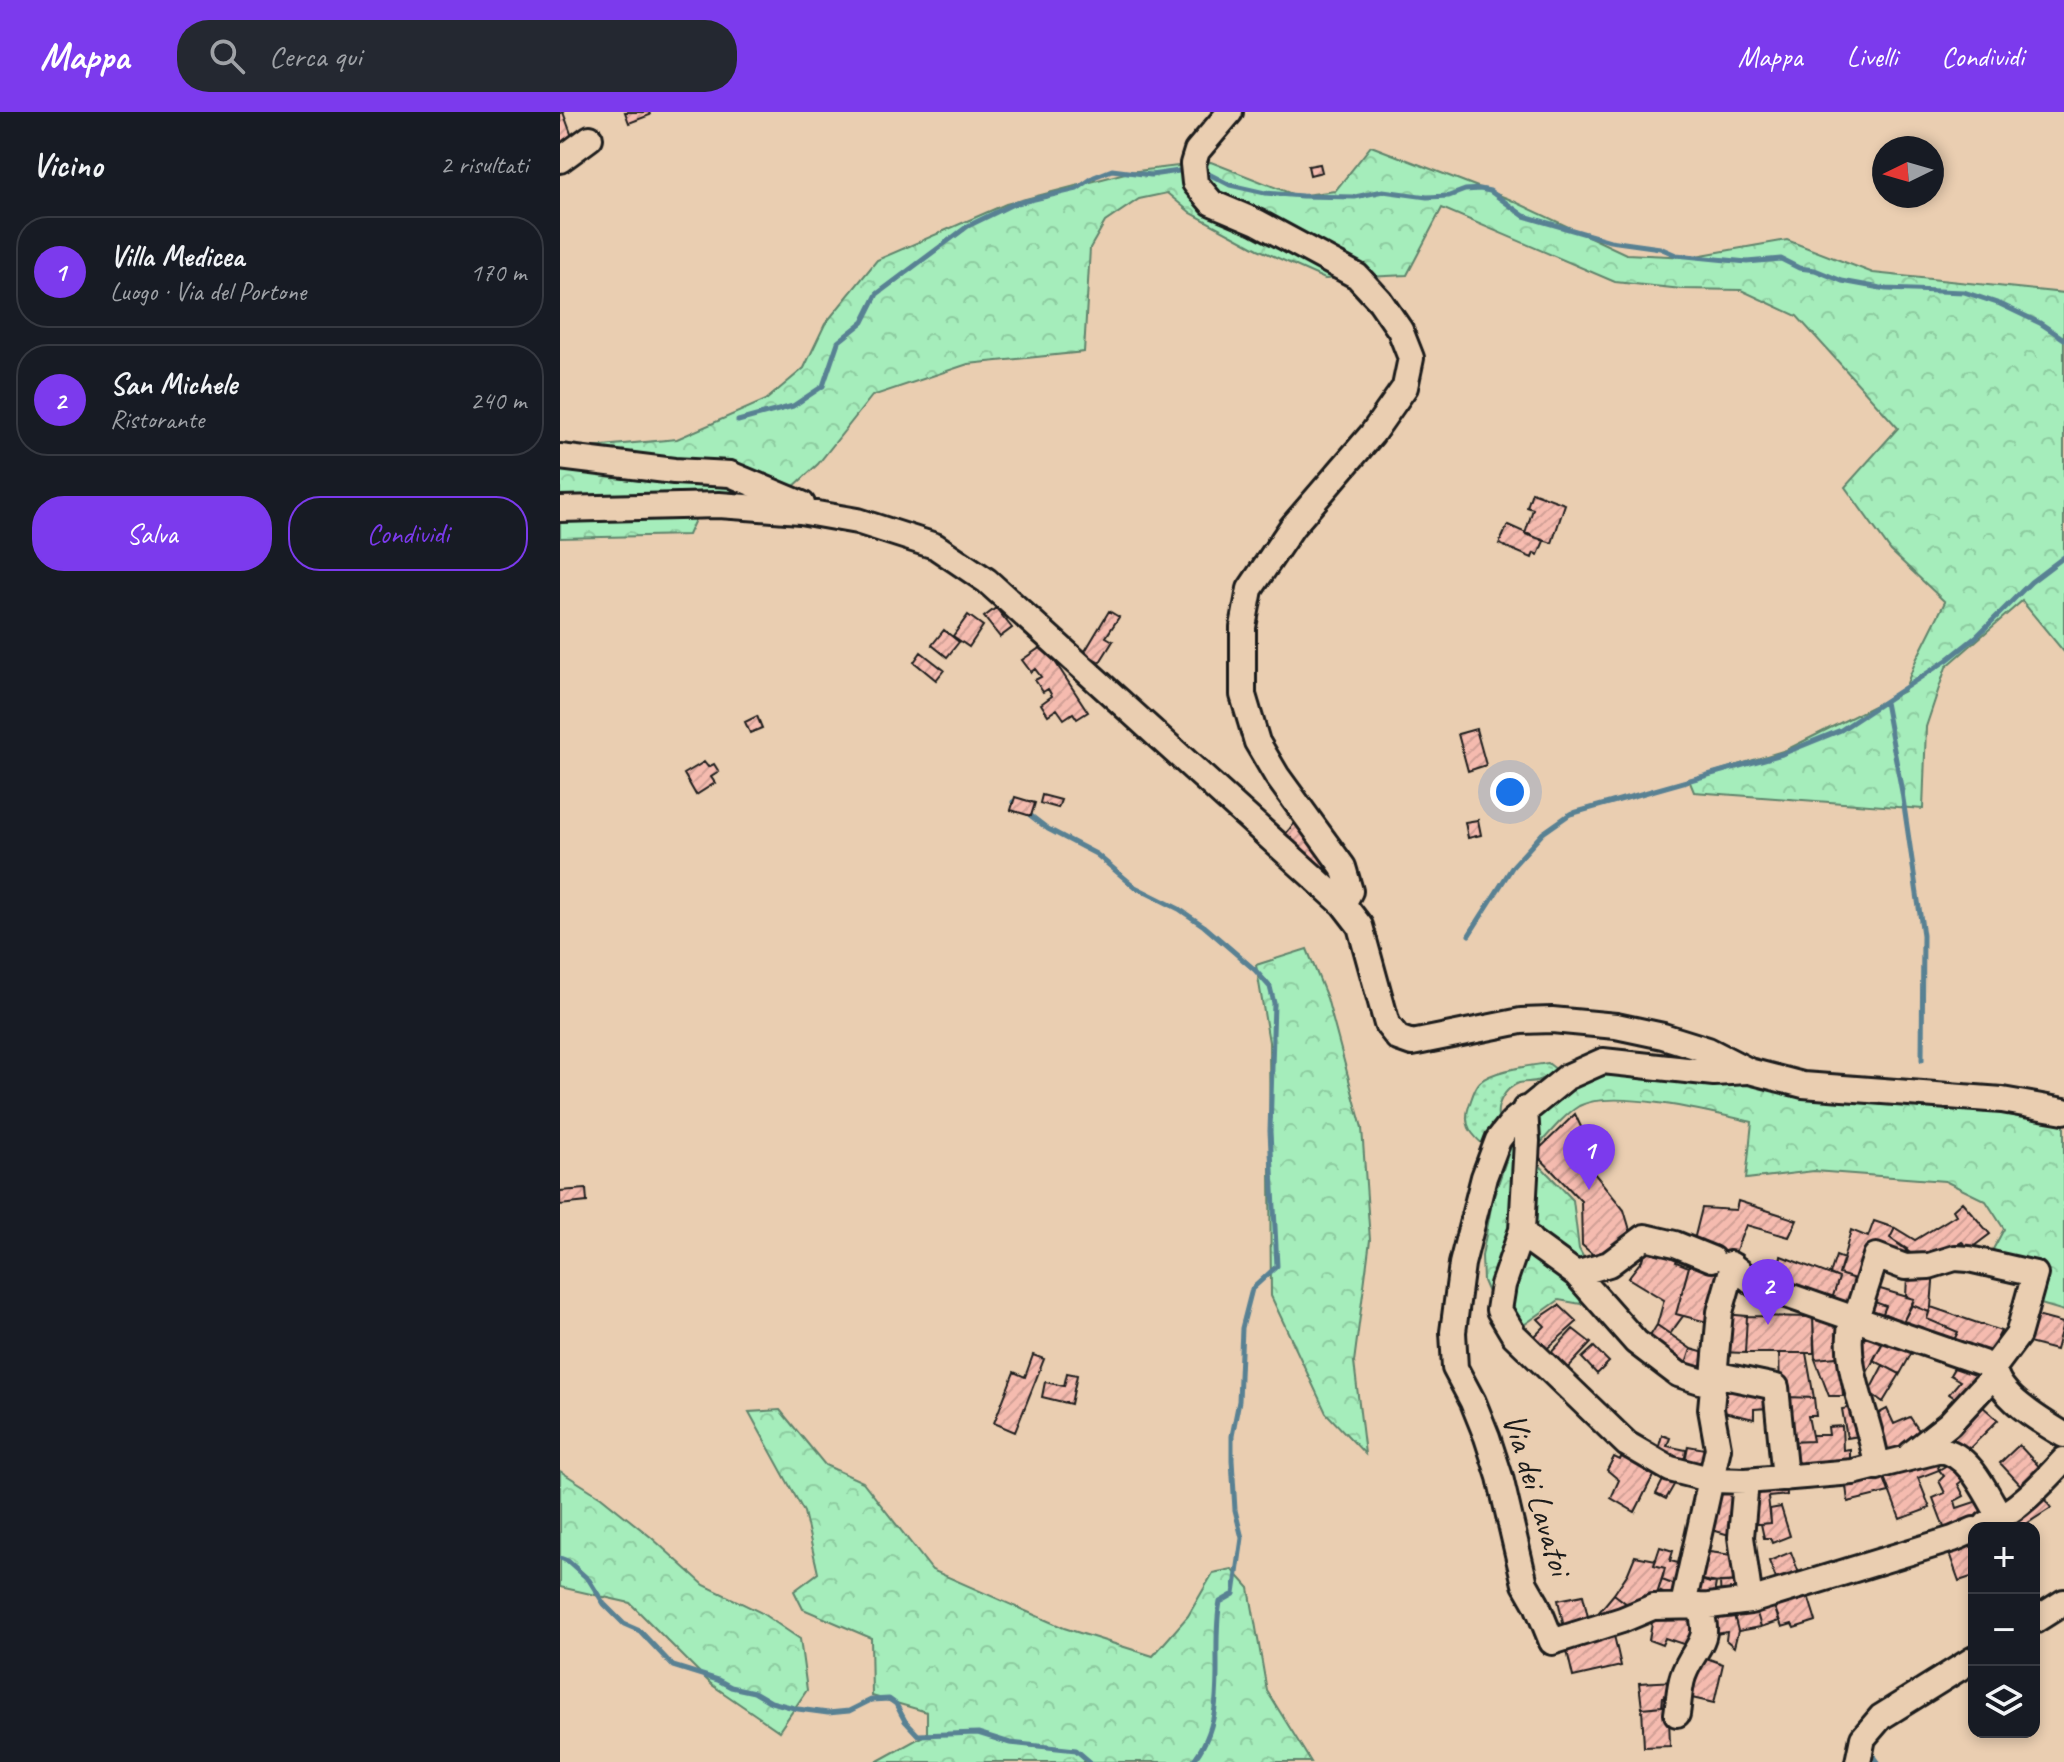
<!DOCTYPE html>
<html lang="it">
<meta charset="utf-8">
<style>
:root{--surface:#171b24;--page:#242831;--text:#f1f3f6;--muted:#9ea1a6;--line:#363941;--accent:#7c3aed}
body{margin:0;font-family:Caveat,sans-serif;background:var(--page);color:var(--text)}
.controls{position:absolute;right:24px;bottom:24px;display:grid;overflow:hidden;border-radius:16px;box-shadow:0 4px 12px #0003}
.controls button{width:72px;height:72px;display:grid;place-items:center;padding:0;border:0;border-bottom:2px solid var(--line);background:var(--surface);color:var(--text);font:40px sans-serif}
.compass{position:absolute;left:1312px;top:24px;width:72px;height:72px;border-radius:50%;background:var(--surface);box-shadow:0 4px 12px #0003;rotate:265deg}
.you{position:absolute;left:950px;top:680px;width:28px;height:28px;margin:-20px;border:6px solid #fff;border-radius:50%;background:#1a73e8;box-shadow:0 0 0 12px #1a73e833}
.badge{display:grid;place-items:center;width:52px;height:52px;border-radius:50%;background:var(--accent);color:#fff;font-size:26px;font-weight:700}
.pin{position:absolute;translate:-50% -66px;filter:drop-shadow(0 2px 4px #0008)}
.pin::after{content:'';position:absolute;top:42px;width:28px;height:24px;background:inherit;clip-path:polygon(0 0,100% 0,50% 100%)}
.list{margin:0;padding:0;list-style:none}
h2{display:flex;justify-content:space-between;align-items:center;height:104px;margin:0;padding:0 32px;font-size:34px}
h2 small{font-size:26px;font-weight:400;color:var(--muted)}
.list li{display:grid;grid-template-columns:52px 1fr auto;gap:24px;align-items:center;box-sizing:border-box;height:112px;margin:0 16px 16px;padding:0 16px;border:2px solid var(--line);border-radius:32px}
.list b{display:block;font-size:30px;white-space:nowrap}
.list p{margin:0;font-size:26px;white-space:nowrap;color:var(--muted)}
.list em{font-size:26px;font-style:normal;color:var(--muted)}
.actions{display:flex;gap:16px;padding:24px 32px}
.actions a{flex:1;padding:18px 0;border:2px solid var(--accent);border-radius:32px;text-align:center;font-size:28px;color:var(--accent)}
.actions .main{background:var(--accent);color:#fff}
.icon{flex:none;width:44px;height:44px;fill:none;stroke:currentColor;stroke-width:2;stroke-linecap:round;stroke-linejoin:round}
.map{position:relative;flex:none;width:1504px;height:1650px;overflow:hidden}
header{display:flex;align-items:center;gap:48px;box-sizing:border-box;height:112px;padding:0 40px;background:var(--accent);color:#fff}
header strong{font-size:38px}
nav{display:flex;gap:44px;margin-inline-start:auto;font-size:28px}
.search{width:560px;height:72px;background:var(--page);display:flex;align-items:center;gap:20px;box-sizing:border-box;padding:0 28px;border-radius:32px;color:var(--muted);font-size:30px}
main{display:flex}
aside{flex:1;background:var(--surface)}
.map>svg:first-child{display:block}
</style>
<header>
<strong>Mappa</strong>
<div class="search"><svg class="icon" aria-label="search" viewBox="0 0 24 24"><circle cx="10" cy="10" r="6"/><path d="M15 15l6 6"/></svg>Cerca qui</div>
<nav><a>Mappa</a><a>Livelli</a><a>Condividi</a></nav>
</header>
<main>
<aside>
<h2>Vicino<small>2 risultati</small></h2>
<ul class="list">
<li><span class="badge">1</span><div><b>Villa Medicea</b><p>Luogo · Via del Portone</p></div><em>170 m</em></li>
<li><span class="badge">2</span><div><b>San Michele</b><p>Ristorante</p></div><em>240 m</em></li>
</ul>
<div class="actions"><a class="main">Salva</a><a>Condividi</a></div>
</aside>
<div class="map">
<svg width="1504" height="1650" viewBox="0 0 1504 1650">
<defs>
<pattern id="grass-dots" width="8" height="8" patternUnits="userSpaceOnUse" patternTransform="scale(2)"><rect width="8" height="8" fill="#a5edbb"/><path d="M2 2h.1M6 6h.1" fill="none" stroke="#8dcba0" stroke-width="1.8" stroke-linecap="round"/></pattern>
<pattern id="forest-crowns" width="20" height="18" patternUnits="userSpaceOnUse" patternTransform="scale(2)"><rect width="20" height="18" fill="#a5edbb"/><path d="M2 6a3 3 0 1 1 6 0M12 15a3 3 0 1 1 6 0" fill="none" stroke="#8dcba0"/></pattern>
<pattern id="building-hatch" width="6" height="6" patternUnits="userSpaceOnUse" patternTransform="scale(2)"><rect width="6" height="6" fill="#f5bbaf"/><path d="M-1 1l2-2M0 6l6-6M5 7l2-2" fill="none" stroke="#d1a096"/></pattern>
</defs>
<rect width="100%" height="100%" fill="#eaceb1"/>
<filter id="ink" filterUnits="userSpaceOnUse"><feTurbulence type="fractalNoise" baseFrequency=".0125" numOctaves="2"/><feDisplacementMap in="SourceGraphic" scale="16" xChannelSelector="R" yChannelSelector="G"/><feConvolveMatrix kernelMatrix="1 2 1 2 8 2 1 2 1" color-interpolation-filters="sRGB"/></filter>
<g filter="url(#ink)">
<path fill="url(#grass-dots)" stroke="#60846c" stroke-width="2" d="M988,951L997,958C991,961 985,966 979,968C973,971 966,969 959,971C945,976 934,994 939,1009L928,1037C913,1024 902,1014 909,994C912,986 914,976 920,970C932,958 970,954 988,951Z"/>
<path fill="url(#forest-crowns)" stroke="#60846c" stroke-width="2" d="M811,34L949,87L1066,142L1130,145L1227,128L1313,161L1504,181V540L1462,489L1386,555L1366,615L1363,697L1134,680L1129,668L1226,638L1344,579L1356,548L1385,490L1331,439L1285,375L1338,316L1237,204L1181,178L1122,177L1055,170L882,96L847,163L765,167L698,137L631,101L607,81L579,87L545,110L530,136L524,240L408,252L312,284L258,352L218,389L144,388L128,423L0,426V338L117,327L206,288L244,256L265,212L317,148L446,92L569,60L651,50L737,84L775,79Z
M747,837L767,886L802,1016L810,1128L794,1250L805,1342L766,1301L711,1184L709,930L696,853Z
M1065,960L1166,969L1504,1008V1199L1474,1190L1481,1158L1431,1141L1444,1117L1426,1089L1385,1069L1254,1059L1186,1067L1192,1010C1154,1001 1053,976 1019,994C1001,1005 985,1027 970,1043L1013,1088L1019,1137L1031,1159L1018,1175L1021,1192L999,1188L947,1225L923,1169L922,1144L932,1090L952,1031L985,996L1019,969Z
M220,1298L265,1353L303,1370L372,1458L504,1516L593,1544L628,1504L653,1461L672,1457L689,1476L707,1579L751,1650H316L367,1622V1600L312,1584L311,1526L243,1497L234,1479L258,1461L244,1400L189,1300Z
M0,1359L41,1385L92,1426L144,1473L200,1500L240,1527L247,1578L219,1619L152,1573L70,1491L0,1475Z"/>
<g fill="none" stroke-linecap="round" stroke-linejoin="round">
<path stroke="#598193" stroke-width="5" d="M643,59L670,73L705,81L742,84L795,85L823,79L867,85L889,84L905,78L920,77L930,79L964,104L1050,129L1100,136L1116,143L1187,150L1221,147L1239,156L1255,158L1282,169L1326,177L1404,180L1440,192L1480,211L1504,227
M178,309L233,294L263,274L278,230L303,210L317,182L408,114L453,92L517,77L534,65L552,58L591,63L626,58
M1325,590L1342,680L1363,823L1362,948
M453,690L488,717L536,742L575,775L619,797L644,814L695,858L710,875L714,891L710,1019L717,1154L692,1177L682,1216L679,1289L672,1324V1348L675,1398L682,1426L674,1482L660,1490C650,1542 671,1604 632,1650
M909,823L953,754L983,721L1010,702L1222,642L1281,618L1387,548L1416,525L1471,470L1504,445
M0,1446L8,1449L29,1468L44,1492L64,1512L80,1519L113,1554L158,1568L171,1575L194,1580L211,1590L238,1597L268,1601L289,1599L311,1588L329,1587L336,1592L345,1609L358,1623L418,1621L450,1631L516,1638L530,1650
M1310,1639L1318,1650"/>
</g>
<path fill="url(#building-hatch)" stroke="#1c1c1c" stroke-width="2" d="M3,0L14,30L0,35V1Z
M65,0H89L90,3L69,11Z
M760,52L762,60L750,63L748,54Z
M972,380L1005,392L992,431L965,422L973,397L967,395Z
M948,413L984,429L978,443L974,441L972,446L939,432Z
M436,496L452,516L440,525L424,505Z
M549,499L559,505L546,525L553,529L540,550L524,541Z
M408,503L423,514L409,535L393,524Z
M384,518L399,530L387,545L372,533Z
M484,533L528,600L517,607L513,601L504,607L497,597L488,603L481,592L492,584L488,577L483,580L475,568L481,565L475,557L471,560L462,548Z
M361,540L384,558L376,568L354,550Z
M197,604L202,616L190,621L185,610Z
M916,617L926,653L908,659L898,622Z
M144,650L148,655L154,652L159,660L151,665L155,671L136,683L124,662Z
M482,683L501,688L498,696L480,691Z
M455,685L475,691L471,704L451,698Z
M737,708L750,719L746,725L771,747L761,758L723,725Z
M918,708L921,723L908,726L905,710Z
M1015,1002L1034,1043L1025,1050L1064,1098L1072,1125L1041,1150L1022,1133L1021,1089L975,1041Z
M26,1077L27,1090L0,1093V1079Z
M1178,1089L1237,1108L1229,1125L1186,1113L1174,1143L1133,1132L1142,1096L1176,1098Z
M1402,1090L1430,1122L1410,1137L1402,1130L1364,1151L1330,1126L1335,1116L1355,1128L1396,1103L1393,1098Z
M1314,1109L1335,1116L1330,1126L1347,1137L1338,1150L1298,1168L1279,1162L1291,1118L1308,1125Z
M1086,1134L1119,1144L1116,1150L1129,1155L1116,1202L1123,1204L1110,1222L1097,1213L1104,1188L1068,1166L1082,1148Z
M1221,1144L1279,1166L1269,1196L1210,1175Z
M1276,1144L1284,1147L1279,1162L1304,1170L1292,1205L1269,1196L1279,1166L1270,1162Z
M1131,1147L1168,1159L1155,1212L1116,1202Z
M1374,1157L1371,1195L1369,1200L1352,1193L1354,1187L1346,1185L1347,1165Z
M1310,1174L1354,1187L1343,1210L1323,1201L1326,1194L1306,1187Z
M1306,1187L1326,1194L1323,1201L1343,1210L1352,1193L1369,1200L1367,1207L1398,1220L1390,1236L1301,1206Z
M999,1193L1017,1210L981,1242L969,1230L985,1214L978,1207Z
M1371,1195L1441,1219L1425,1250L1390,1236L1398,1220L1367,1207Z
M1163,1202L1187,1204L1185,1241L1159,1240Z
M1469,1202L1503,1211L1496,1238L1461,1229Z
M1187,1204L1253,1205L1254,1241H1185Z
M1253,1205L1285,1208L1287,1244L1255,1247Z
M1295,1212L1328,1221L1302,1270Z
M1097,1213L1131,1237L1124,1258L1087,1229Z
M1013,1217L1031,1231L1006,1258L986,1246Z
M1328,1221L1355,1235L1340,1262L1313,1248Z
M1034,1235L1049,1250L1037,1262L1022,1246Z
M1131,1237L1152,1243L1149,1267L1124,1258Z
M1219,1241H1246L1254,1286L1227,1285L1220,1276Z
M473,1243L484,1247L455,1320L434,1311L454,1260L465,1265Z
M1287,1244L1291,1269L1282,1271L1283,1284H1269L1255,1247Z
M1398,1249L1432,1259L1403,1291L1389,1282L1400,1269L1390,1263Z
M1323,1253L1340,1262L1323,1290L1309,1280Z
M507,1261L517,1263L511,1292L482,1285L485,1270L504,1274Z
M1164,1267L1210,1278L1208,1296L1194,1297V1307L1155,1298Z
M1227,1285L1254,1286L1256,1304H1248L1253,1329L1229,1330Z
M1414,1287L1438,1308L1405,1341L1366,1337Z
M1300,1294L1305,1323L1287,1326L1282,1297Z
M1327,1297L1334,1312L1350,1305L1364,1326L1322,1350L1310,1306Z
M1282,1314L1283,1338L1290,1337V1358L1231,1363L1226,1330L1253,1329L1252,1323H1269L1268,1315Z
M1102,1323L1110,1326L1107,1334L1126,1338L1123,1359L1095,1349Z
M1459,1333L1487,1363L1468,1381L1440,1351Z
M1128,1334L1156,1339L1151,1365L1123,1359Z
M1065,1337L1096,1358L1075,1400L1051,1386L1059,1368L1047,1358L1054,1345L1060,1348Z
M1375,1345L1379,1358L1358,1366L1370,1396L1340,1407L1324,1365Z
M1395,1348L1410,1363L1398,1372L1404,1384L1395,1389L1397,1396L1424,1387L1433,1406L1387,1423L1373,1386L1385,1381L1379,1369L1384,1364L1379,1358Z
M1321,1358L1329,1380L1288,1390L1285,1366Z
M1103,1368L1114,1373L1106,1387L1096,1382Z
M1226,1369L1227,1383L1208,1385L1211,1411L1187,1413L1188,1375Z
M1160,1373L1184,1375L1176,1425L1149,1417Z
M1483,1385L1491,1396L1468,1411L1469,1416H1455L1449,1407Z
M1221,1395L1230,1424L1212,1431L1210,1426H1204L1201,1412L1211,1411L1210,1397Z
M1414,1432V1464L1399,1469L1389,1441Z
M1100,1435L1113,1439L1110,1449L1131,1454L1126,1477L1102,1468L1105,1456L1094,1453Z
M1142,1439L1179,1444L1183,1469L1150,1471L1135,1466Z
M1231,1440L1240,1464L1218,1472L1209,1449Z
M1075,1444L1096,1448L1094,1453L1105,1456L1098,1479L1090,1493L1076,1499L1054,1482L1068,1461Z
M1135,1466L1156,1471L1153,1488L1131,1486Z
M1102,1468L1126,1477L1122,1488L1098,1479Z
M1183,1469L1188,1486L1161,1489L1160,1470Z
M1245,1474L1256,1509L1234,1516L1232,1512L1222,1515L1211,1485Z
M1054,1482L1076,1499L1047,1505L1039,1500Z
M1023,1483L1030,1514L1005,1520L998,1488Z
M1211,1485L1219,1509L1201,1515L1194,1491Z
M1194,1491L1201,1515L1178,1519L1172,1495Z
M1172,1495L1178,1519L1174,1535L1166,1528L1167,1520L1156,1522L1153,1497Z
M1094,1498L1138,1509L1129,1534L1105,1526L1102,1533L1089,1528Z
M1053,1519L1061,1554L1013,1565L1005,1530Z
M1138,1543L1163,1552L1154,1591L1123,1584Z
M1116,1569V1584L1103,1585L1102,1594L1082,1596L1079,1571Z
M1116,1584L1109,1605L1110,1634L1084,1635L1082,1596L1102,1594L1103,1585Z"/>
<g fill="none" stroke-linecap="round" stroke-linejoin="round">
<g stroke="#1c1c1c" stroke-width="30">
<path id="minor" d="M670,0L637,39L633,52L635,71L652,91L697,110L797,164L820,189L840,218L851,246L845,275L812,322L732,415L690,477L683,515V583L697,630L717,664L783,755L790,779L783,792
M0,48L30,26
M0,345L114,359L170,362L242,392
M0,397L159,393L240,399L297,409L375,434L427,469L783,792L800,814L827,912L838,926L852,931L961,909L992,908L1056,914L1103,924L1148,938L1189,959L1243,973L1442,988L1504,999
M1187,959L1154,961L1043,949L1007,965L952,1010L938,1028L924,1065L902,1152L893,1220L895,1256L913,1290L927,1325L940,1365L965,1472L977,1493L992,1530L1062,1508L1093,1495L1149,1494L1190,1489L1393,1427L1414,1418
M965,997L967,1029L962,1118L943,1173L939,1198L954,1223L1067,1332L1110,1357L1153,1368L1186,1369L1293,1360L1381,1338C1411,1343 1426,1382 1441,1406
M962,1118L972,1130L1016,1162L1049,1152L1085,1125L1115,1132L1152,1147
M1170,1152L1197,1173L1434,1255C1436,1283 1482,1310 1504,1323
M1016,1162L1076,1230L1118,1262L1153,1273
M1292,1207C1281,1257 1311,1306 1317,1355
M1295,1209L1316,1144L1345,1155L1369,1154L1395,1146L1409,1147L1475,1162L1458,1223L1434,1255
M1154,1262L1216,1275L1225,1366
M1351,1342L1389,1312L1434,1263
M1186,1369L1181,1425L1190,1489
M1427,1412C1457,1399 1482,1372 1504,1348
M1123,1493L1158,1336L1151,1297L1160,1200L1173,1154
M1474,1509L1504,1490
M1117,1602C1119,1590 1119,1576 1123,1564C1135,1531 1153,1532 1139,1494
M1298,1650L1303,1626L1321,1605L1414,1547"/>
</g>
<use href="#minor" stroke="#eaceb1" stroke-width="24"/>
</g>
</g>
<g text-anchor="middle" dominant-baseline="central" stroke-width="6" stroke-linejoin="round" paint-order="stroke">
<g font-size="34" fill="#1c1c1c" stroke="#eaceb1">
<text transform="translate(978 1382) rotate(73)">Via dei Lavatoi</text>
</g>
</g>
</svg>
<div class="controls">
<button>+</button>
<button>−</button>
<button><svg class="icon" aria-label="layers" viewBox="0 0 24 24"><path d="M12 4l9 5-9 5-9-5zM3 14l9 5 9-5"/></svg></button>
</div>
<svg class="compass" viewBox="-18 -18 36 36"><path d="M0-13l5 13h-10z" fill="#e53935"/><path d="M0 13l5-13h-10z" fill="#9ea1a6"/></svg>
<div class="you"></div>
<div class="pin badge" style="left:1029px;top:1078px">1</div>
<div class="pin badge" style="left:1208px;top:1213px">2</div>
</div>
</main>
